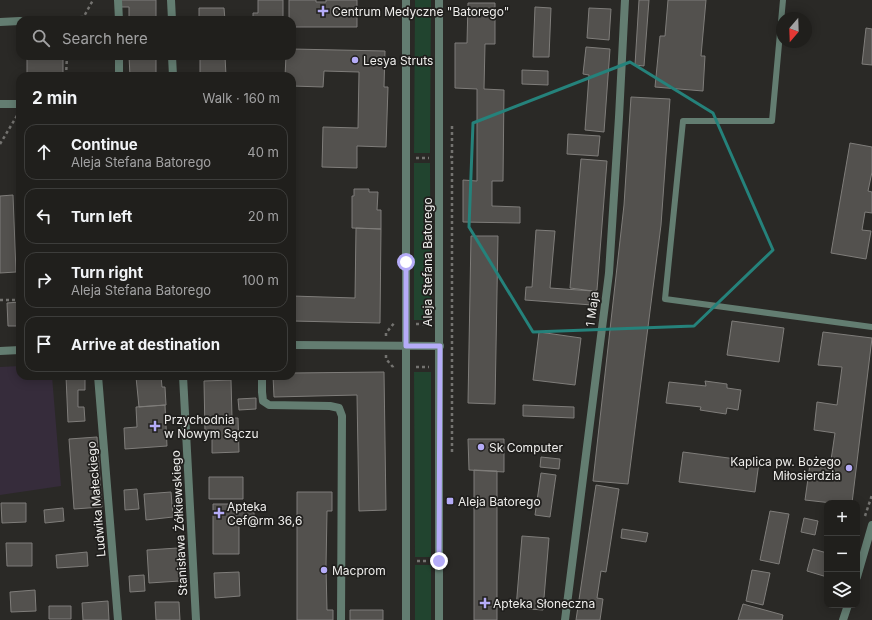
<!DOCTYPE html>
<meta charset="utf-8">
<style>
:root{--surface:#201f1c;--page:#2d2c29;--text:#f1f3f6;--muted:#a2a2a3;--line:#3d3d3b}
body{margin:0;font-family:Inter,sans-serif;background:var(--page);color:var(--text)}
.controls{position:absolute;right:12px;bottom:12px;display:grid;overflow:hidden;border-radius:8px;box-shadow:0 2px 10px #0003}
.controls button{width:36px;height:36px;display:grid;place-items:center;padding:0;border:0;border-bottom:1px solid var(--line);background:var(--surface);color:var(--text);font:20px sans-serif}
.compass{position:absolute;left:776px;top:12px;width:36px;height:36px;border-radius:50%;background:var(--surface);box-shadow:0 2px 10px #0003;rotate:199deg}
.stop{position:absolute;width:12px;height:12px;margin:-9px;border:3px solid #b5acf8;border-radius:50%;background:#fff}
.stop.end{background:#b5acf8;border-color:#fff;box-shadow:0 1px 4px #0008}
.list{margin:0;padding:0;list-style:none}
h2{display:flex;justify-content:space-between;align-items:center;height:52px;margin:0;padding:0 16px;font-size:17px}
h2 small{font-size:13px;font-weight:400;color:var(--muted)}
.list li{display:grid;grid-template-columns:26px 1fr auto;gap:12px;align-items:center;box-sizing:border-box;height:56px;margin:0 8px 8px;padding:0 8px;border:1px solid var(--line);border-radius:12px}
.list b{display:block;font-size:15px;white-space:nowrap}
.list p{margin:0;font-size:13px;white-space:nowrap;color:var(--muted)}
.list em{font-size:13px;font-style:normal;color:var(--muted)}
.icon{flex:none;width:22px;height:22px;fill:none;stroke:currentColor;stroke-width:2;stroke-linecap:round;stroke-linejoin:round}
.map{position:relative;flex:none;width:872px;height:620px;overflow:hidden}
.search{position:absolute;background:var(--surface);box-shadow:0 2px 10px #0003;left:16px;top:16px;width:280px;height:44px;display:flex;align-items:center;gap:10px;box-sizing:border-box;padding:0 14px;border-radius:12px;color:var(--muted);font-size:15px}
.panel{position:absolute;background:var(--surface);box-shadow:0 2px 10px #0003;left:16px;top:72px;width:280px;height:308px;border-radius:12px}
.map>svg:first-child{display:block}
</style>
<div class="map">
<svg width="872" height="620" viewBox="0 0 872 620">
<rect width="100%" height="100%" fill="#2a2926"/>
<path fill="#362c3b" d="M20,366V376H52L61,486L0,495V367Z"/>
<path fill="#21442f" d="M415,0H431L430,153H414Z
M414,163H430L431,320H414Z
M414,372H431V557H415Z
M415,565H431V620H415Z"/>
<path fill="#53514e" stroke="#7f7d7a" d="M121,0H156V20H129V7H121Z
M258,0H283V20H253V13H258Z
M289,0H316V2H326V0H357V27H292V20H289Z
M639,0H649L644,66L635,65Z
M668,0H706L701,56H705L703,91L655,87L660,36H665Z
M468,3H495V44H485L484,89L504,90L503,181H492V206L520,207V223L463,222V180L477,181V89L455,88V43H467Z
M535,7L551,8L549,57H533Z
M199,8H224L225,20H199Z
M589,8L611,9L609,40L587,38Z
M866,28L872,29V65L862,64Z
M586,47L610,49L604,132L585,130L589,75L583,74Z
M292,49L385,51L384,87H388L386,147L357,146V168L322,167L323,127L358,128L359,72L324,71L323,87L292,86V76H285L286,56H292Z
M27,56H63V76H27Z
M129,56H156V76H130Z
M200,56H225L226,76H200Z
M522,70L548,71V85L522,84Z
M631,97L670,99L661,225L628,484L593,481L624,205Z
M568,134L600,136L598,156L567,154Z
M850,143L872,147V172L868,191L872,192V213L865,212L862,230L871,231L866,259L831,253Z
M581,159L607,161L597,290L593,291L570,288Z
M354,189H369V192H378L377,210H381V229L352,228V196H354Z
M13,195L16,272L0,273V196Z
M356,228L381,229L380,323L292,321V296L355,298Z
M536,230L555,231L550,288L593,291L592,305L525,300L526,287H532Z
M471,236H498L495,404L468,403Z
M20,302V326H8L7,303Z
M732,321L784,328L779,362L727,355Z
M539,332L581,338L575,385L533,380Z
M823,332L872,338L852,503H832L805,500L810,464L830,467L835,433L814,430L817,402L837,405L842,367L818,365Z
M384,372L386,510L359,511L357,395L274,397L273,376H292V373Z
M66,376H85V390H78V407H84L85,421L68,422Z
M161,376L162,387H165L166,405L139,407L136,377Z
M231,380L232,418H238L239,452L212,453V433H205L204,381Z
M705,381L727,384V388L741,390L738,410L727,408L726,414L700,410L701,407L666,403L669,382L706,386Z
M256,398V409L239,410L238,399Z
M165,405L167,446L125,449L124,428L137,427L136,407Z
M523,405L574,407V418L523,416Z
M97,437L102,507L74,509L69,439Z
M468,439H504V472L469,470Z
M683,452L759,462L755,492L679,482Z
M541,457L560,459L559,469L540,467Z
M474,470L497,471V620H474Z
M541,473L556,475L550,517L535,515Z
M209,477H243V499H209Z
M596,485L619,489L606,572L601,571L597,598L603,599L600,620H576Z
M137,489L139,509L125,510L124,490Z
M171,492L173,517L146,520L144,494Z
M297,492H332V511H327L326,567L327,610H333V620H297Z
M1,503H26V522L2,523Z
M213,504H254V523H239V554H213Z
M63,508L64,521L45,523L44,510Z
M770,511L789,514L779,564L760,560Z
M804,518L818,521L815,535L801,532Z
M622,529L648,533L646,542L621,538Z
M522,536L549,538L543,610L516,608Z
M6,543H32V566H7Z
M178,548L180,581L149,583L147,550Z
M813,549L827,553V577L807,571Z
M87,552L88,566L57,568L56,555Z
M752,570L770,573L763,605L746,601Z
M239,572L240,596L215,598L214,573Z
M144,575L145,591L130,592L129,576Z
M35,590L36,611L11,612L10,592Z
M108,601L109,620H83L82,603Z
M155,602H179L180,620H156Z
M743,604L783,615L782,620H738Z
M49,606H71V619H49Z
M350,610H383V620H350Z"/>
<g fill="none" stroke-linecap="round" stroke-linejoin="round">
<path stroke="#747370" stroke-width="2.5" stroke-dasharray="3 3" stroke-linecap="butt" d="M50,20L84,17
M82,20L93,0
M66,76L67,56
M452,126V157
M0,144L18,114
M450,157H452V454
M416,158H429
M0,300H20
M416,324H429
M386,336V333L395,322
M386,355V359L393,367V369
M416,367H429
M865,516L872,495
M417,561H428"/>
<path stroke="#637d71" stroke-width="6" d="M783,0L772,121H683L665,299L872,327"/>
<path stroke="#637d71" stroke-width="8" d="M118,0L119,20
M171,0L172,20
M0,22L20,21
M119,56V76
M172,56L173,76
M0,104H20
M292,345L440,346
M0,351L20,350
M98,376L118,620
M183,376L196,620
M262,376V392L263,401L269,405L330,406L339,408L342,416L341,620
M857,577L872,525
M565,620L609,273L619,117L625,0
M843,620L848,605"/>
<path stroke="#637d71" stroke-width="8" d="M406,620V0
M439,620V0"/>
</g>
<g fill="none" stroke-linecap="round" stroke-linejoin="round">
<path stroke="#b5acf8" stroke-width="5" d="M406,262V346H440L439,561"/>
</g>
<path fill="none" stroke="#25827b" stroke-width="3" stroke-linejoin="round" d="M630,62L713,113L773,250L694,326L533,332L469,227L473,123Z"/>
<g fill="#b5acf8" stroke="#201f1d" stroke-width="1.5">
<path d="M321 5h4v4h4v4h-4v4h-4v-4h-4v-4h4z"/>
<circle cx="355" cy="60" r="4"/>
<path d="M153 420h4v4h4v4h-4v4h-4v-4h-4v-4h4z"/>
<circle cx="481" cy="447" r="4"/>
<circle cx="849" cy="468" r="4"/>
<rect x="446" y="497" width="8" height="8" rx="2"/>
<path d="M217 507h4v4h4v4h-4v4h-4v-4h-4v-4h4z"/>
<circle cx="324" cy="570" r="4"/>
<path d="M483 597h4v4h4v4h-4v4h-4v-4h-4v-4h4z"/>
</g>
<g text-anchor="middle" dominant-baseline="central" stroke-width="3.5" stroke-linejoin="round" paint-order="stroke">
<g font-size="12" fill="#efeeec" stroke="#201f1d" text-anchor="start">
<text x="332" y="11">Centrum Medyczne "Batorego"</text>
<text x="363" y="60">Lesya Struts</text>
<text x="164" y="419">Przychodnia<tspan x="164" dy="14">w Nowym Sączu</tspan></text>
<text x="489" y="447">Sk Computer</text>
<text x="841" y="461" text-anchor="end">Kaplica pw. Bożego<tspan x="841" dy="14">Miłosierdzia</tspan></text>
<text x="458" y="501">Aleja Batorego</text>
<text x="227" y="506">Apteka<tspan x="227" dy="14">Cef@rm 36,6</tspan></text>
<text x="332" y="570">Macprom</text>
<text x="493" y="603">Apteka Słoneczna</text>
</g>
<g font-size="12" fill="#efeeec" stroke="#201f1d">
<text transform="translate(427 262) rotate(-90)">Aleja Stefana Batorego</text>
<text transform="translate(592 309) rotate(-83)">1 Maja</text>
<text transform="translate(96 499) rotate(-95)">Ludwika Małeckiego</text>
<text transform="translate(179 523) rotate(-93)">Stanisława Żółkiewskiego</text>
</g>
</g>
</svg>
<div class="controls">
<button>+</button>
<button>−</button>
<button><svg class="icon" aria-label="layers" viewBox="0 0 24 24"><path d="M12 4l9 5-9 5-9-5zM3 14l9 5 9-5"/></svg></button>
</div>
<svg class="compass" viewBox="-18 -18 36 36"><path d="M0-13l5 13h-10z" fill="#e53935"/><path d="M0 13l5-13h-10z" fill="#a2a2a3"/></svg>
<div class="stop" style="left:406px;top:262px"></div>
<div class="stop end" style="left:439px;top:561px"></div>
<div class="search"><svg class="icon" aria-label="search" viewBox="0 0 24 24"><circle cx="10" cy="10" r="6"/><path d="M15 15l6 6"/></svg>Search here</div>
<section class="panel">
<h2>2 min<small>Walk · 160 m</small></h2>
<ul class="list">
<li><svg class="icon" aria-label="ahead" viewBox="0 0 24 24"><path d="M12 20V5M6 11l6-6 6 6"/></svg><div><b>Continue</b><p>Aleja Stefana Batorego</p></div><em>40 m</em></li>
<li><svg class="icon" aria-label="left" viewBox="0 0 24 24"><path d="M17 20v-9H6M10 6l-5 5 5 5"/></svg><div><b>Turn left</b></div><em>20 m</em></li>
<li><svg class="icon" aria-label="right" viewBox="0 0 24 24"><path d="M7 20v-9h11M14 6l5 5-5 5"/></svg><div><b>Turn right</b><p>Aleja Stefana Batorego</p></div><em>100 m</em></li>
<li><svg class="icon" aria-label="arrive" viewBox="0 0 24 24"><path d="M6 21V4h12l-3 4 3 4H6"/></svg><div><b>Arrive at destination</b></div></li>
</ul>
</section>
</div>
